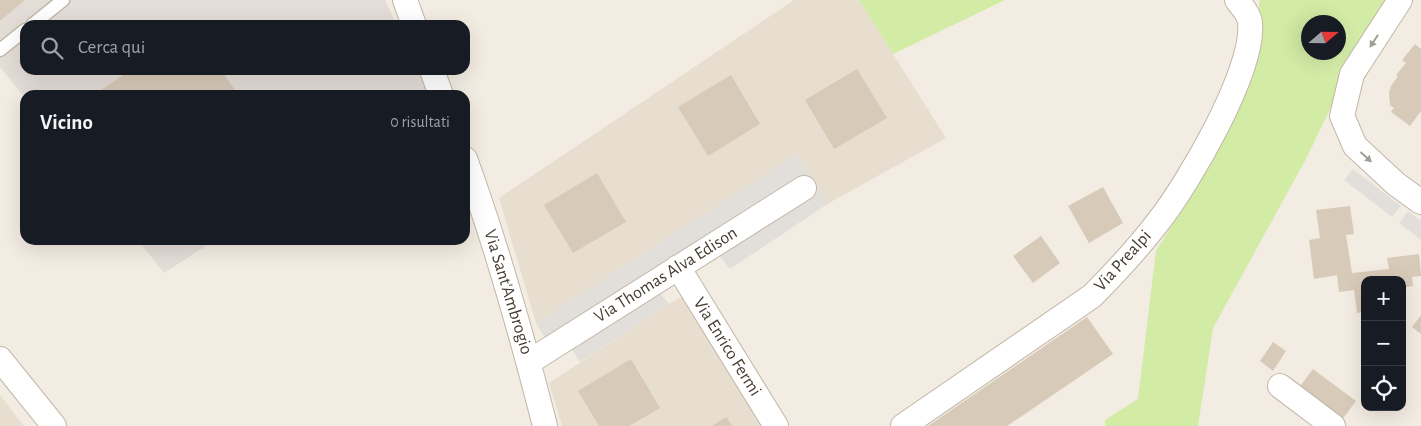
<!DOCTYPE html>
<html lang="it">
<meta charset="utf-8">
<style>
:root{--surface:#171b24;--page:#242831;--text:#f1f3f6;--muted:#9ea1a6;--line:#363941}
body{margin:0;font-family:"Alegreya Sans",sans-serif;background:var(--page);color:var(--text)}
.controls{position:absolute;right:15px;bottom:15px;display:grid;overflow:hidden;border-radius:10px;box-shadow:0 5px 20px #0002}
.controls button{width:45px;height:45px;display:grid;place-items:center;padding:0;border:0;border-bottom:1px solid var(--line);background:var(--surface);color:var(--text);font:25px sans-serif}
.compass{position:absolute;left:1301px;top:15px;width:45px;height:45px;border-radius:50%;background:var(--surface);box-shadow:0 5px 20px #0002;rotate:70deg}
.list{margin:0;padding:0;list-style:none}
h2{display:flex;justify-content:space-between;align-items:center;height:65px;margin:0;padding:0 20px;font-size:21px}
h2 small{font-size:16px;font-weight:400;color:var(--muted)}
.icon{flex:none;width:28px;height:28px;fill:none;stroke:currentColor;stroke-width:2;stroke-linecap:round;stroke-linejoin:round}
.map{position:relative;flex:none;width:1421px;height:426px;overflow:hidden}
.search{position:absolute;background:var(--surface);box-shadow:0 5px 20px #0002;left:20px;top:20px;width:450px;height:55px;display:flex;align-items:center;gap:12px;box-sizing:border-box;padding:0 18px;border-radius:15px;color:var(--muted);font-size:19px}
.panel{position:absolute;background:var(--surface);box-shadow:0 5px 20px #0002;left:20px;top:90px;width:450px;height:155px;border-radius:15px}
.map>svg:first-child{display:block}
</style>
<div class="map">
<svg width="1421" height="426" viewBox="0 0 1421 426">
<rect width="100%" height="100%" fill="#f3ece2"/>
<path fill="#e7decf" d="M794,0H859L946,138L829,203L797,154L536,323L499,198Z
M686,295L765,426H562L549,383L669,304Z
M0,395L24,426H0Z"/>
<path fill="#e4ddd7" d="M0,0H385L397,25H25V70H417L429,95H25V98L0,67Z
M138,240H215L164,273Z"/>
<path fill="#d2eca6" fill-rule="evenodd" d="M859,0H1005L893,54Z
M1260,0H1389L1367,32L1306,159L1213,328L1198,426H1105V420L1138,399L1156,251L1215,156L1245,85ZM1308,22H1338V52H1308Z"/>
<path fill="#e2dfdb" d="M797,154L829,203L730,269L718,254L660,293L669,304L580,362L571,348L557,358L536,323Z
M1353,169L1401,206L1392,217L1344,180Z
M1408,211L1421,221V240L1399,223Z"/>
<path fill="#d8cab9" d="M0,0H25L0,21Z
M1415,44L1421,49V111L1410,126L1391,112L1394,108L1390,105L1389,93L1391,86L1398,76L1396,75L1406,63L1402,60Z
M857,69L887,118L834,149L805,100Z
M131,70H221L235,90L228,95H93Z
M731,75L760,124L708,156L678,107Z
M597,173L626,222L573,253L544,205Z
M1103,187L1123,223L1089,243L1068,206Z
M1350,206L1354,234L1346,235L1352,273L1389,269L1387,258L1419,254L1421,274V276L1412,277L1413,286L1402,288V280H1365V312L1357,313L1354,290L1339,292L1337,275L1314,279L1309,240L1320,238L1316,210Z
M1041,236L1060,263L1033,283L1013,256Z
M1421,315V334L1412,327Z
M1087,317L1113,354L1007,426H928Z
M1273,342L1286,351L1273,371L1260,361Z
M631,359L660,408L629,426H599L578,391Z
M1313,369L1356,401L1338,425L1295,393Z
M726,417L732,426H712Z"/>
<g fill="none" stroke-linecap="round" stroke-linejoin="round">
<g stroke="#c2b6a7" stroke-width="15">
<path id="service" d="M32,25L63,0
M0,50L25,30"/>
</g>
<g stroke="#c2b6a7" stroke-width="26">
<path id="minor" d="M405,0L414,25
M1400,0L1352,74L1342,116L1355,146L1396,184L1421,202
M432,70L441,95
M465,159C497,246 522,336 545,426
M678,267L776,426
M0,359L54,426
M529,362L804,188
M1280,386L1333,426
M903,426L1092,296C1116,272 1138,248 1158,222C1188,184 1255,70 1250,23C1250,16 1241,5 1237,0"/>
</g>
<use href="#service" stroke="#fff" stroke-width="12"/>
<use href="#minor" stroke="#fff" stroke-width="24"/>
</g>
<defs><path id="oneway-solid" d="M-6-.8H1V-3.2L6.5 0L1 3.2V.8H-6Z" transform="scale(1.25)"/></defs>
<g fill="#a29e98">
<use href="#oneway-solid" transform="translate(1374 41) rotate(123)"/>
<use href="#oneway-solid" transform="translate(1366 157) rotate(42)"/>
</g>
<g text-anchor="middle" dominant-baseline="central" stroke-width="4" stroke-linejoin="round" paint-order="stroke">
<g font-size="18" fill="#453c32" stroke="#fff">
<text transform="translate(1123 261) rotate(-48)">Via Prealpi</text>
<text transform="translate(666 275) rotate(-32)">Via Thomas Alva Edison</text>
<text transform="translate(508 292) rotate(73)">Via Sant'Ambrogio</text>
<text transform="translate(727 347) rotate(58)">Via Enrico Fermi</text>
</g>
</g>
</svg>
<div class="controls">
<button>+</button>
<button>−</button>
<button><svg class="icon" aria-label="locate" viewBox="0 0 24 24"><circle cx="12" cy="12" r="6"/><path d="M12 2v4M12 18v4M2 12h4M18 12h4"/></svg></button>
</div>
<svg class="compass" viewBox="-18 -18 36 36"><path d="M0-13l5 13h-10z" fill="#e53935"/><path d="M0 13l5-13h-10z" fill="#9ea1a6"/></svg>
<div class="search"><svg class="icon" aria-label="search" viewBox="0 0 24 24"><circle cx="10" cy="10" r="6"/><path d="M15 15l6 6"/></svg>Cerca qui</div>
<section class="panel">
<h2>Vicino<small>0 risultati</small></h2>
<ul class="list">
</ul>
</section>
</div>
